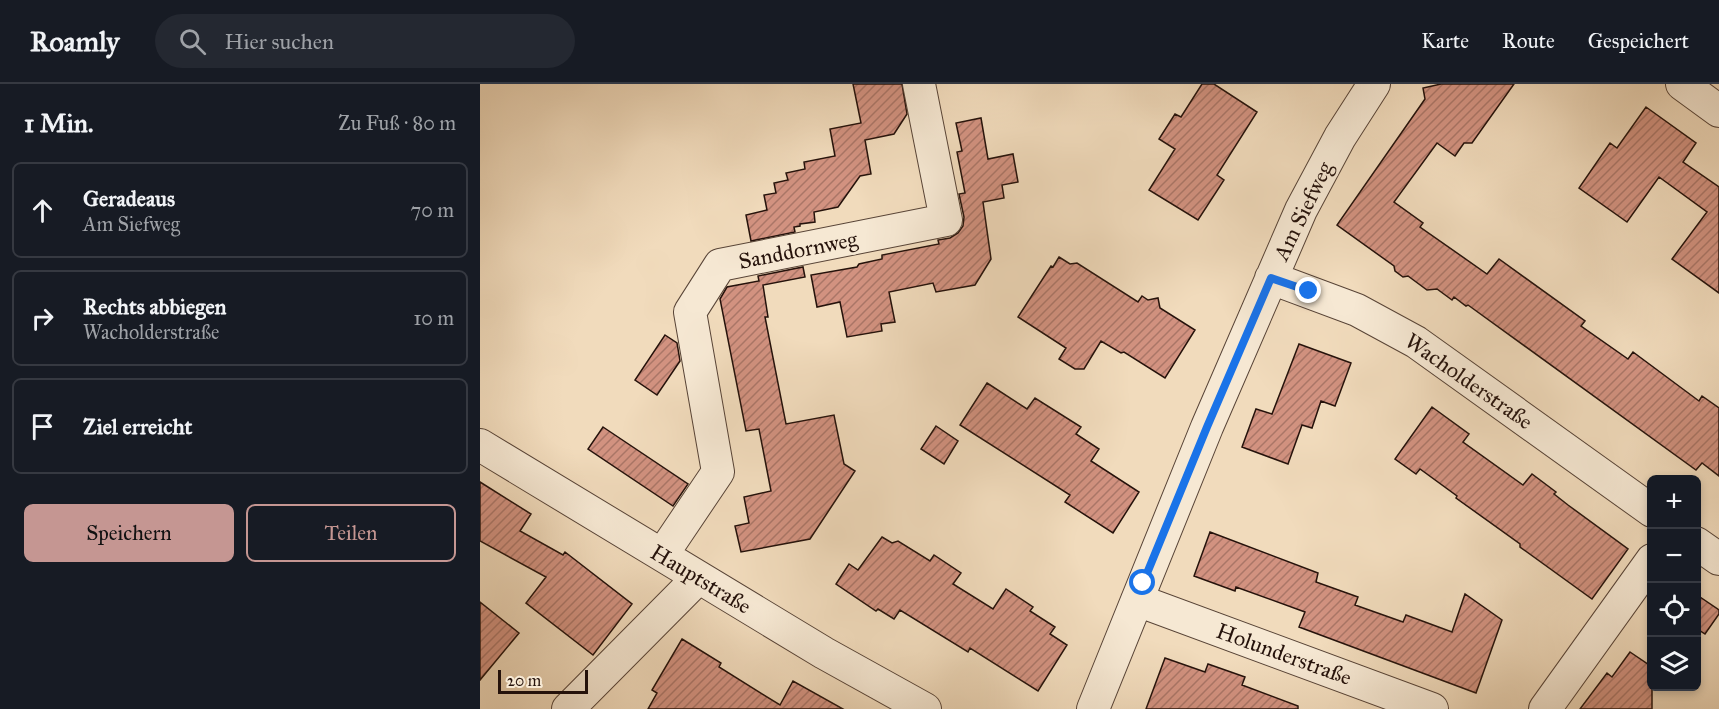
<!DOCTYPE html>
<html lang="de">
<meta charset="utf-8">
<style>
:root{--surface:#171b24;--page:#242831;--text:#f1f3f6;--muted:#9ea1a6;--line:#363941;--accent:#c59692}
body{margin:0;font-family:"IM FELL Great Primer",serif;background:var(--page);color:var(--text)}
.controls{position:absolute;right:18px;bottom:18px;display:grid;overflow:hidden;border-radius:9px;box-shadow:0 3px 9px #0003}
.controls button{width:54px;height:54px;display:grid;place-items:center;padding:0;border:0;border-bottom:2px solid var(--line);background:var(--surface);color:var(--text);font:30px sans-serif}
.scale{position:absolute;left:18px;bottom:15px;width:90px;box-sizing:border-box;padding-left:6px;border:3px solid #25120b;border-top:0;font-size:16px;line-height:21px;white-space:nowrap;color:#25120b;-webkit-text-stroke:4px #f6e8d3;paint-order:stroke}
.stop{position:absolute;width:18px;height:18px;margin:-14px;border:4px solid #1a73e8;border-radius:50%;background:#fff}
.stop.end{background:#1a73e8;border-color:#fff;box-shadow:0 2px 6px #0008}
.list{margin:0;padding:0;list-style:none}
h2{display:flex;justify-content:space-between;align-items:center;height:78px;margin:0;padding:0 24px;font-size:26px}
h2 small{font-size:20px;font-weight:400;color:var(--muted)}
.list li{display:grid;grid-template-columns:39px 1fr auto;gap:18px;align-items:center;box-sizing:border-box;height:96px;margin:0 12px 12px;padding:0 12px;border:2px solid var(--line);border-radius:9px}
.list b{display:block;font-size:22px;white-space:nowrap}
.list p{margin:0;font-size:20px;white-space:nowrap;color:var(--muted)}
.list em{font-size:20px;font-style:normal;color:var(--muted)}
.actions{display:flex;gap:12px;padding:18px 24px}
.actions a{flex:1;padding:14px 0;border:2px solid var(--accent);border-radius:9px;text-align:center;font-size:21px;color:var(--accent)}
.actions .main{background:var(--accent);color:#111}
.icon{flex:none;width:33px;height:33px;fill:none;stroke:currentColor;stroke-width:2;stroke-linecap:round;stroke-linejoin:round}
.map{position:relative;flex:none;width:1239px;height:625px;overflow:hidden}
header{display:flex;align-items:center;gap:36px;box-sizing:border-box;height:84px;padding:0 30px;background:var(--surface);border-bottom:2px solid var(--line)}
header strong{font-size:28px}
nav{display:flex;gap:33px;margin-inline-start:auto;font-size:21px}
.search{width:420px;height:54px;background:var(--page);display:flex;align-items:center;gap:15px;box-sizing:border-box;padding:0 21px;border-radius:33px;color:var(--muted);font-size:22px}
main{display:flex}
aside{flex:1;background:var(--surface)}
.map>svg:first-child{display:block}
</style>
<header>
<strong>Roamly</strong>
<div class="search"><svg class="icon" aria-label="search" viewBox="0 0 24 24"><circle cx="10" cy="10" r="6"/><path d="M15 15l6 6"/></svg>Hier suchen</div>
<nav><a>Karte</a><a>Route</a><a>Gespeichert</a></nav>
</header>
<main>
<aside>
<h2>1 Min.<small>Zu Fuß · 80 m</small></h2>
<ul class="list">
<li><svg class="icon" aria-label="ahead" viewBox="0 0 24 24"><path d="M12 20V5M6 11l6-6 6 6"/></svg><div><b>Geradeaus</b><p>Am Siefweg</p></div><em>70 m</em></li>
<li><svg class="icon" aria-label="right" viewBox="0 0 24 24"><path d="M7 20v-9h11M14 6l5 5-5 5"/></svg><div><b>Rechts abbiegen</b><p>Wacholderstraße</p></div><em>10 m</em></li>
<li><svg class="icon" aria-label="arrive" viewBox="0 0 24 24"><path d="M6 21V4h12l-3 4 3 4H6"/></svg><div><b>Ziel erreicht</b></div></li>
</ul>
<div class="actions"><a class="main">Speichern</a><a>Teilen</a></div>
</aside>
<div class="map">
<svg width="1239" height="625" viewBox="0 0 1239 625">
<defs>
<pattern id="building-hatch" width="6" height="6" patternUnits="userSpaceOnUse" patternTransform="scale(1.5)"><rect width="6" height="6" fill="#d29280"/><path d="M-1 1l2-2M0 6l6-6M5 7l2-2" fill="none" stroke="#aa7667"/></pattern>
</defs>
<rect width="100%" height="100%" fill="#f1dbbc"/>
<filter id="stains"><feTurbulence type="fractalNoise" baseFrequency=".00333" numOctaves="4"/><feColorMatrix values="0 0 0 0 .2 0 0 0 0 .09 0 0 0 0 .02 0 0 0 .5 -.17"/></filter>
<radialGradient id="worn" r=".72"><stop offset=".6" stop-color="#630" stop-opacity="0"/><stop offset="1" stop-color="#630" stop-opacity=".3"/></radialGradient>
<path fill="url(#building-hatch)" stroke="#25120b" stroke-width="1.5" d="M373,0H422L427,30L414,50L385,56L391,90L380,92L358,123L334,128L335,138L320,140V142L314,143L315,148L271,157L266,131L287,126L284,111L296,109L294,99L308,96L306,89L325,85L324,78L355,72L350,45L381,39Z
M722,0H734L777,28L737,91L744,96L718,136L669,106L695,65L679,55L695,30L701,33Z
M961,0H1034L992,59H984L975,72L957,59L914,118L943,139L940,143L1007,190L1019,175L1105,237L1101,242L1148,275L1153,268L1219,317L1222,312L1239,324V392L1222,379L1216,386L988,221L986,222L974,213L972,216L957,205L947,206L928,192L923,193L915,187L914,182L857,141L945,15L943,4Z
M1166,23L1216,59L1203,78L1239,103V209L1192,175L1227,128L1179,93L1147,138L1099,104L1130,59L1137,64Z
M501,34L508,75L533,70L538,98L522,101L524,114L503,118L511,175L495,201L456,208L453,199L409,208L415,238L401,240L402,247L367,253L360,218L337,223L331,191L377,183L379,180L402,175V171L459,160L458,156L470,154L478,149L483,142L484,133L479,110L485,109L477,68L482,67L476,39Z
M579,173L590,180L597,179L658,218L662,212L668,216L678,214L680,224L715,246L685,294L644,268L641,269L621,257L604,285H595L579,275L586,264L538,233L571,182L573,183Z
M323,183L325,193L283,201L288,233H285L306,340L354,331L364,380L375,387L330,455L261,468L255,442L269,439L264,413L291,407L279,345L266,347L240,215L247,203L279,197L278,192Z
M185,251L197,259L200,277L177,311L155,296Z
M819,260L871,279L855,322L841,317L832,344L822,341L808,380L762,363L776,325L792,330Z
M507,299L547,325L555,314L601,343L596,350L619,365L611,377L659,408L633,449L585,418L590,411L480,341Z
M952,323L989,350L983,358L1043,401L1052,390L1076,408L1074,410L1088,421L1148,465L1112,515L1040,463V460L976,414L977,412L940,385L936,390L915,375Z
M456,342L478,357L464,380L441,365Z
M123,343L208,400L193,422L108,365Z
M0,398L51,430L40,447L83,471L85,468L152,520L113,571L46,519L66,493L0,457Z
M730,448L838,489L836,498L878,513L875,521L923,538L926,531L972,548L985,510L1022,536L996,609L819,543L825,528L756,503L755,507L714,492Z
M402,453L412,459L418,457L450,477L454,471L481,489L473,500L513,525L526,505L553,523L550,527L575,543L570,550L587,561L558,607L490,564L488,568L420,526L414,535L398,525L396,527L356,500L369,480L378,486Z
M1220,513L1239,526V530L1225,550L1216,544V518Z
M0,518L39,549L0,596Z
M202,555L241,579L239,583L300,621L313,597L363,625H168L177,609L172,606Z
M1150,568L1172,583V625H1100L1127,589L1132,593Z
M685,574L725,588L728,580L765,593L762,601L818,622V625H666Z"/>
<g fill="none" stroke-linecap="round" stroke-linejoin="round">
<g stroke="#584437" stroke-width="34">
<path id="street" d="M1202,0L1239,27
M791,194L877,226L936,258L1172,427
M0,361L344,569L445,625
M1216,459L1239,475
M182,471L238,388L210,228L240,181L466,136L439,0
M657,516L952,625
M88,625L218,494
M613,625L727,343L821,126L860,53L894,0
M1065,625L1172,476"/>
</g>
<use href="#street" stroke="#f6e8d3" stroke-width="32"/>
</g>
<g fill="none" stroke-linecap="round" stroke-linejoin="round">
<path stroke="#1a73e8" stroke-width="8" d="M663,499L727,343L791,194L829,207"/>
</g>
<g text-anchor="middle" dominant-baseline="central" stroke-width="5" stroke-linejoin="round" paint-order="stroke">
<g font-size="22" fill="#25120b" stroke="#f6e8d3">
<text transform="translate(823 127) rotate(-64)">Am Siefweg</text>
<text transform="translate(318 166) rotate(-11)">Sanddornweg</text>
<text transform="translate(989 297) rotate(35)">Wacholderstraße</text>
<text transform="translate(221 495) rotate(31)">Hauptstraße</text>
<text transform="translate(804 570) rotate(20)">Holunderstraße</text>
</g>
</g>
<rect width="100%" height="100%" filter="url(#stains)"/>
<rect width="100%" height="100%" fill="url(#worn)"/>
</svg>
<div class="controls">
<button>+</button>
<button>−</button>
<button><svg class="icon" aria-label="locate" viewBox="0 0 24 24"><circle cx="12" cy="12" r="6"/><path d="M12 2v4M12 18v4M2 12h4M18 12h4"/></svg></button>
<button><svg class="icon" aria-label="layers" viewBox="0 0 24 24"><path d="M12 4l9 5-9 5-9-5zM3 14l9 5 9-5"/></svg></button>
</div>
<div class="scale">20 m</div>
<div class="stop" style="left:663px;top:499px"></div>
<div class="stop end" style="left:829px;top:207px"></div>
</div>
</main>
